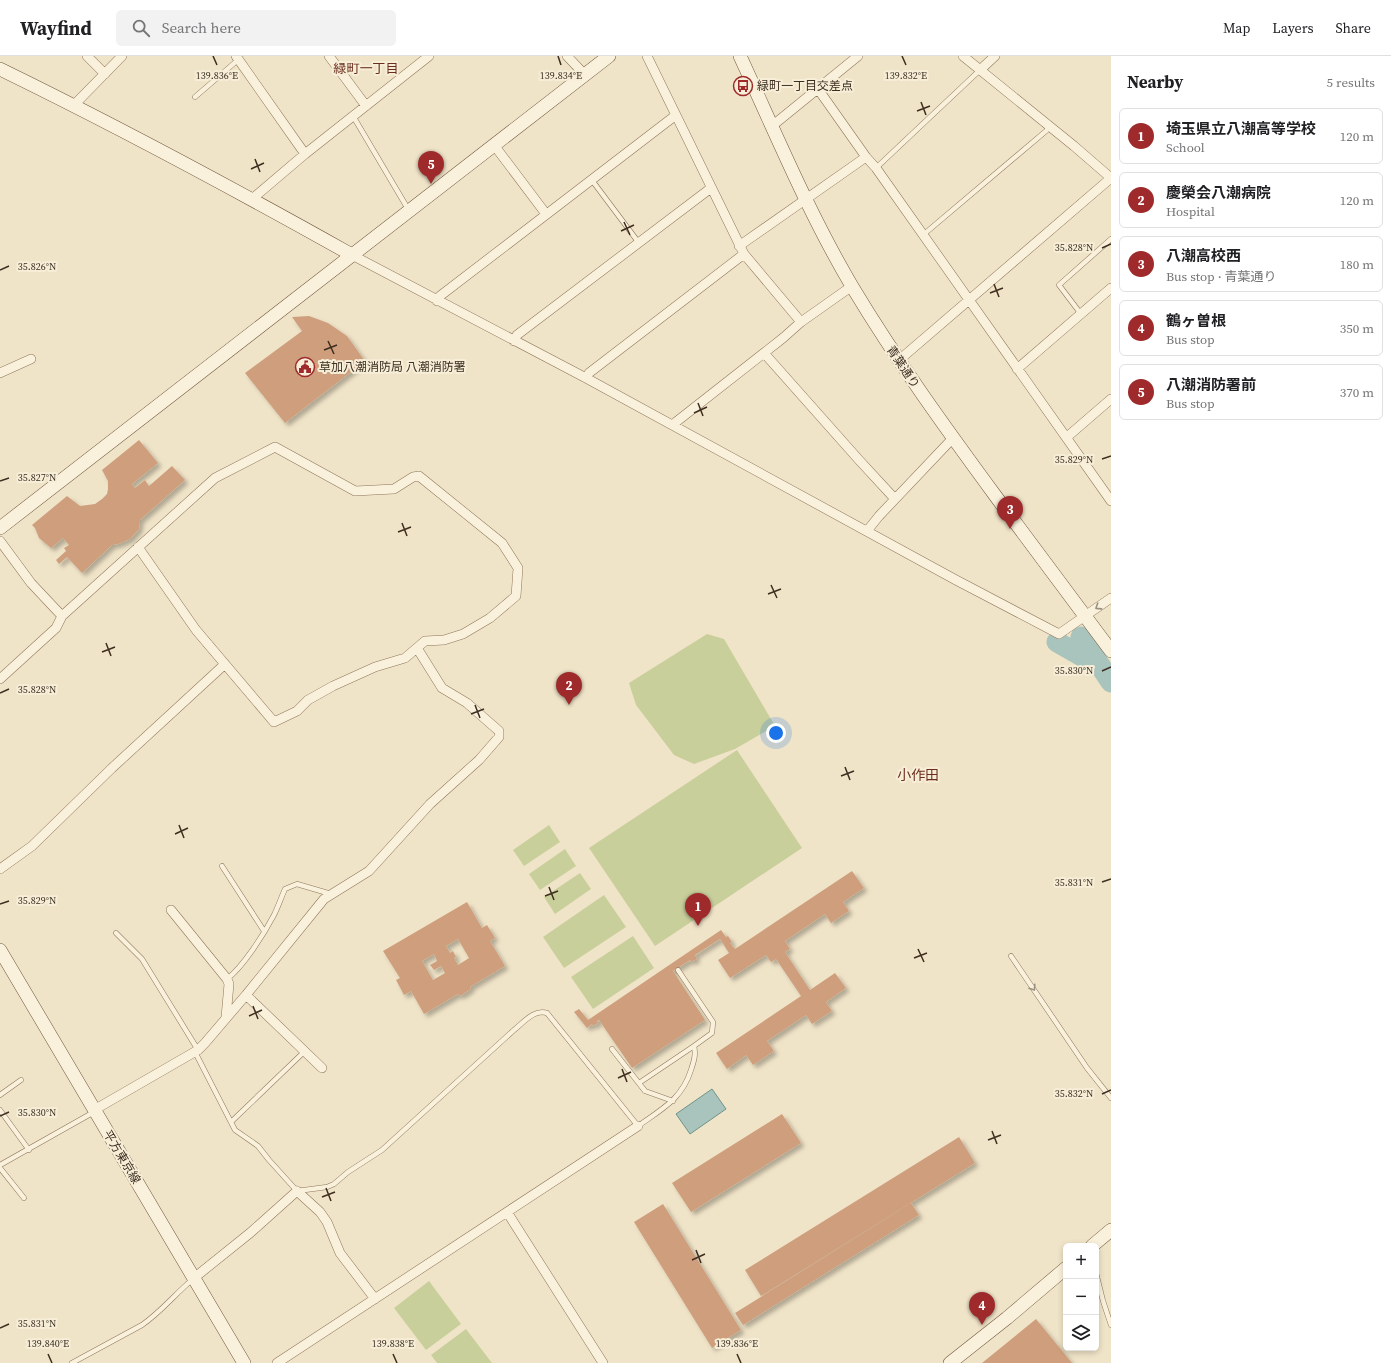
<!DOCTYPE html>
<meta charset="utf-8">
<style>
:root{--surface:#fff;--page:#f2f2f2;--text:#202124;--muted:#757577;--line:#e0e0e0;--accent:#9e2a2b}
body{margin:0;font-family:"Source Serif 4","Noto Sans JP",serif;background:var(--page);color:var(--text)}
.controls{position:absolute;right:12px;bottom:12px;display:grid;overflow:hidden;border-radius:6px;box-shadow:0 2px 6px #0003}
.controls button{width:36px;height:36px;display:grid;place-items:center;padding:0;border:0;border-bottom:1px solid var(--line);background:var(--surface);color:var(--text);font:20px sans-serif}
.you{position:absolute;left:776px;top:677px;width:14px;height:14px;margin:-10px;border:3px solid #fff;border-radius:50%;background:#1a73e8;box-shadow:0 0 0 6px #1a73e833}
.badge{display:grid;place-items:center;width:26px;height:26px;border-radius:50%;background:var(--accent);color:#fff;font-size:13px;font-weight:700}
.pin{position:absolute;translate:-50% -33px;filter:drop-shadow(0 1px 2px #0008)}
.pin::after{content:'';position:absolute;top:21px;width:14px;height:12px;background:inherit;clip-path:polygon(0 0,100% 0,50% 100%)}
.list{margin:0;padding:0;list-style:none}
h2{display:flex;justify-content:space-between;align-items:center;height:52px;margin:0;padding:0 16px;font-size:17px}
h2 small{font-size:13px;font-weight:400;color:var(--muted)}
.list li{display:grid;grid-template-columns:26px 1fr auto;gap:12px;align-items:center;box-sizing:border-box;height:56px;margin:0 8px 8px;padding:0 8px;border:1px solid var(--line);border-radius:6px}
.list b{display:block;font-size:15px;white-space:nowrap}
.list p{margin:0;font-size:13px;white-space:nowrap;color:var(--muted)}
.list em{font-size:13px;font-style:normal;color:var(--muted)}
.icon{flex:none;width:22px;height:22px;fill:none;stroke:currentColor;stroke-width:2;stroke-linecap:round;stroke-linejoin:round}
.map{position:relative;flex:none;width:1111px;height:1307px;overflow:hidden}
header{display:flex;align-items:center;gap:24px;box-sizing:border-box;height:56px;padding:0 20px;background:var(--surface);border-bottom:1px solid var(--line)}
header strong{font-size:19px}
nav{display:flex;gap:22px;margin-inline-start:auto;font-size:14px}
.search{width:280px;height:36px;background:var(--page);display:flex;align-items:center;gap:10px;box-sizing:border-box;padding:0 14px;border-radius:6px;color:var(--muted);font-size:15px}
main{display:flex}
aside{flex:1;background:var(--surface)}
.map>svg:first-child{display:block}
</style>
<header>
<strong>Wayfind</strong>
<div class="search"><svg class="icon" aria-label="search" viewBox="0 0 24 24"><circle cx="10" cy="10" r="6"/><path d="M15 15l6 6"/></svg>Search here</div>
<nav><a>Map</a><a>Layers</a><a>Share</a></nav>
</header>
<main>
<div class="map">
<svg width="1111" height="1307" viewBox="0 0 1111 1307">
<defs>
<filter id="shadow"><feDropShadow dx="3.5" dy="3.5" stdDeviation="2" flood-color="#0004"/></filter>
</defs>
<rect width="100%" height="100%" fill="#f0e4c8"/>
<path fill="#c9cf9b" d="M707,578L724,583L775,670L735,693L694,708L674,699L636,649L629,627Z
M737,694L802,792L655,890L589,792Z
M549,769L560,786L524,810L513,794Z
M565,793L576,810L540,834L529,818Z
M580,817L591,833L555,858L544,841Z
M604,839L626,871L564,912L543,881Z
M633,880L654,912L593,953L571,921Z
M429,1225L461,1268L426,1294L394,1252Z
M466,1273L492,1307H437L431,1299Z"/>
<path fill="#a9c4bc" stroke="#6f938a" d="M712,1033L726,1053L690,1078L676,1058Z"/>
<g fill="none" stroke-linecap="round" stroke-linejoin="round">
<path stroke="#a9c4bc" stroke-width="21" d="M1081,581L1111,626
M1057,586L1099,610"/>
</g>
<path fill="#cf9f7d" fill-rule="evenodd" filter="url(#shadow)" d="M309,260L328,267L347,280L365,305L285,367L245,317L302,275L292,261Z
M139,384L158,407L132,428L135,432L145,424L149,430L172,410L185,424L140,464L139,473L130,483L118,488L112,489L82,517L67,501L59,508L56,504L66,495L64,492L69,489L63,482L51,492L39,482L35,472L32,469L67,440L80,450L95,448L102,443L107,438L108,433V425L102,414Z
M852,815L864,832L843,846L849,855L831,867L825,858L785,885L790,893L785,896L810,934L835,917L846,932L826,946L832,955L812,968L806,959L767,985L774,995L753,1009L746,999L727,1013L716,997L801,940L776,903L771,906L766,899L730,922L718,904L729,897L720,883L695,899L697,903L691,906L690,904L673,915L705,964L632,1012L599,964L597,965L598,967L593,970L592,968L587,972L574,956L579,953L588,964L721,874L726,881L728,880L732,886L730,887L735,893Z
M467,846L482,872L487,869L495,882L490,885L505,910L470,931L471,933L460,940L458,938L424,958L411,935L404,939L396,924L400,922L383,895ZM458,883L469,902L458,909L454,902L456,901L453,895L450,897L446,890ZM434,898L437,905L430,909L434,914L441,910L445,917L433,924L422,905Z
M782,1058L801,1087L691,1156L672,1127Z
M959,1081L975,1107L761,1240L745,1214Z
M911,1147L919,1159L743,1269L735,1257Z
M663,1148L741,1274L712,1292L634,1166Z
M1036,1263L1072,1307H982Z"/>
<g fill="none" stroke-linecap="round" stroke-linejoin="round">
<g stroke="#8d765c" stroke-width="5.5">
<path id="lane" d="M195,41L239,3
M353,60L408,153
M876,112L980,14
M591,123L639,187
M923,179L1046,75L1050,70
M1081,258L1059,229L1111,183
M222,810L264,875
M116,877L142,903L198,994
M1011,900L1087,1012L1111,1042
M227,923C243,911 264,878 274,859C278,851 281,842 285,833L297,828L331,838
M612,993L645,1035L673,1045
M195,996L235,1074L258,1090L269,1104L297,1135L327,1131L334,1128L348,1116L382,1094L514,974C524,966 534,953 547,957L638,1070C662,1053 682,1043 691,1014C694,1005 696,999 694,990L712,977L713,966L678,914
M639,1027L694,990
M0,1039L21,1024
M0,1054L29,1094
M231,1066L305,995
M0,1109L94,1056
M0,1112L24,1142
M1096,1217L1103,1245L1111,1269
M72,1307L142,1269C161,1256 175,1238 193,1223"/>
</g>
<g stroke="#8d765c" stroke-width="10">
<path id="street" d="M87,0L105,18
M236,0L305,98
M329,0L366,50
M567,0L585,19
M647,0L744,198L801,266
M963,0L1074,90L1111,122
M980,14L995,0
M818,33L866,101L876,112L1111,445
M74,49L122,0
M772,70L858,0
M494,89L546,158
M252,143L305,98L429,0
M739,190L866,101
M352,199L586,322L956,524L1059,578L1111,542
M437,245L440,240L676,59
M514,285L517,279L711,132
M764,297L859,404L895,443
M898,305L1111,122
M1017,313L1111,232
M0,317L31,303
M586,322L589,317L744,198
M673,369L676,366L783,282L801,266L852,230
M1067,381L1111,343
M867,475L879,460L953,382
M0,485L31,527L62,560
M0,623L56,572L62,560L215,422L275,391L355,435L394,433L413,421L419,420L502,487L518,512L516,540L490,562L463,578L444,584L425,585L405,602L375,611L333,630L308,644L297,655L274,666L196,574L138,491
M0,813L32,790L112,712L225,608
M171,854L227,923L229,928L226,961
M246,939L322,1012
M94,1054L198,994L205,987L246,939L324,843L369,815L430,748L479,704L499,681V675L467,647L442,632L417,592
M507,1156L603,1307
M194,1222L250,1177L297,1135L320,1156L327,1166L340,1197L375,1243
M277,1307L638,1070"/>
</g>
<g stroke="#6f573f" stroke-width="14">
<path id="secondary" d="M740,0C776,78 809,158 853,232C897,305 947,374 997,442C1035,493 1073,544 1111,595
M0,13C119,71 236,134 352,199
M0,472L609,0
M0,894L244,1307
M1092,1190L1111,1174
M950,1307L1007,1262L1066,1212"/>
</g>
<use href="#lane" stroke="#faf1dc" stroke-width="4.5"/>
<use href="#street" stroke="#faf1dc" stroke-width="9"/>
<use href="#secondary" stroke="#faf1dc" stroke-width="13"/>
</g>
<defs><path id="oneway-chevron" d="M-2-3.5L2.5 0L-2 3.5" fill="none" stroke-width="1.6" stroke-linecap="round" stroke-linejoin="round"/></defs>
<g stroke="#9c907e">
<use href="#oneway-chevron" transform="translate(1098 551) rotate(147)"/>
<use href="#oneway-chevron" transform="translate(1033 932) rotate(56)"/>
</g>
<path fill="none" stroke="#3d2e20" stroke-width="1.5" d="M213,0L217,9M558,0L561,9M902,0L906,9M921,46L926,59M917,55L930,50M255,103L260,116M251,113L264,107M624,166L630,179M621,175L634,169M1102,192L1111,188M0,214L9,210M994,228L999,241M990,237L1003,232M328,285L334,298M324,294L337,289M698,347L703,360M694,357L707,351M1102,403L1111,400M0,425L9,422M402,467L407,480M398,476L411,471M771,529L777,542M768,538L781,533M106,587L111,600M102,596L115,591M1102,615L1111,611M0,637L9,633M475,649L480,662M471,658L484,653M845,711L850,724M841,720L854,715M179,769L184,782M175,778L188,772M1102,826L1111,823M549,831L554,844M545,840L558,835M0,848L9,845M918,893L924,906M914,902L927,897M253,950L258,963M249,960L262,954M622,1013L627,1026M618,1022L631,1016M1102,1038L1111,1034M0,1060L9,1056M992,1075L997,1088M988,1084L1001,1079M326,1132L331,1145M322,1141L335,1136M696,1194L701,1207M692,1204L705,1198M0,1272L9,1268M48,1298L52,1307M393,1298L397,1307M737,1298L741,1307"/>
<defs>
<g id="bus-ring" transform="scale(1)"><circle r="9.5" fill="#f7eed8" stroke="#9e2a2b" stroke-width="1.5"/><path d="M-5-6H5V4H4V6H2V4H-2V6H-4V4H-5ZM-3.5-4V0h7V-4ZM-3.5 1.2v1.5H-2V1.2ZM2 1.2v1.5H3.5V1.2Z" fill="#9e2a2b"/></g>
<g id="civic-ring" transform="scale(1)"><circle r="9.5" fill="#f7eed8" stroke="#9e2a2b" stroke-width="1.5"/><path d="M-.6-6.5H3V-4.5H.6V-3L4-1V1h2V6H-6V1h2V-1L-.6-3ZM-1.2 2.5V6h2.4V2.5Z" fill="#9e2a2b"/></g>
</defs>
<g fill-rule="evenodd">
<use href="#bus-ring" x="743" y="30"/>
<use href="#civic-ring" x="305" y="311"/>
</g>
<g text-anchor="middle" dominant-baseline="central" stroke-width="4" stroke-linejoin="round" paint-order="stroke">
<g font-size="12" fill="#3d2e20" stroke="#f7eed8" text-anchor="start">
<text x="757" y="30">緑町一丁目交差点</text>
<text x="319" y="311">草加八潮消防局 八潮消防署</text>
</g>
<g font-size="12" fill="#3d2e20" stroke="#f7eed8">
<text transform="translate(903 311) rotate(56)">青葉通り</text>
<text transform="translate(122 1101) rotate(59)">平方東京線</text>
</g>
<g font-size="13" fill="#6b2e1e" stroke="#f7eed8">
<text x="366" y="12">緑町一丁目</text>
</g>
<g font-size="14" fill="#6b2e1e" stroke="#f7eed8">
<text x="918" y="719">小作田</text>
</g>
</g>
<g font-size="10" text-anchor="middle" fill="#3d2e20" stroke="#f7eed8" stroke-width="4" stroke-linejoin="round" paint-order="stroke">
<text x="217" y="23">139.836°E</text>
<text x="561" y="23">139.834°E</text>
<text x="906" y="23">139.832°E</text>
<text x="1074" y="195">35.828°N</text>
<text x="37" y="214">35.826°N</text>
<text x="1074" y="407">35.829°N</text>
<text x="37" y="425">35.827°N</text>
<text x="1074" y="618">35.830°N</text>
<text x="37" y="637">35.828°N</text>
<text x="1074" y="830">35.831°N</text>
<text x="37" y="848">35.829°N</text>
<text x="1074" y="1041">35.832°N</text>
<text x="37" y="1060">35.830°N</text>
<text x="37" y="1271">35.831°N</text>
<text x="48" y="1291">139.840°E</text>
<text x="393" y="1291">139.838°E</text>
<text x="737" y="1291">139.836°E</text>
</g>
</svg>
<div class="controls">
<button>+</button>
<button>−</button>
<button><svg class="icon" aria-label="layers" viewBox="0 0 24 24"><path d="M12 4l9 5-9 5-9-5zM3 14l9 5 9-5"/></svg></button>
</div>
<div class="you"></div>
<div class="pin badge" style="left:698px;top:870px">1</div>
<div class="pin badge" style="left:569px;top:649px">2</div>
<div class="pin badge" style="left:1010px;top:473px">3</div>
<div class="pin badge" style="left:982px;top:1269px">4</div>
<div class="pin badge" style="left:431px;top:128px">5</div>
</div>
<aside>
<h2>Nearby<small>5 results</small></h2>
<ul class="list">
<li><span class="badge">1</span><div><b>埼玉県立八潮高等学校</b><p>School</p></div><em>120 m</em></li>
<li><span class="badge">2</span><div><b>慶榮会八潮病院</b><p>Hospital</p></div><em>120 m</em></li>
<li><span class="badge">3</span><div><b>八潮高校西</b><p>Bus stop · 青葉通り</p></div><em>180 m</em></li>
<li><span class="badge">4</span><div><b>鶴ヶ曽根</b><p>Bus stop</p></div><em>350 m</em></li>
<li><span class="badge">5</span><div><b>八潮消防署前</b><p>Bus stop</p></div><em>370 m</em></li>
</ul>
</aside>
</main>
